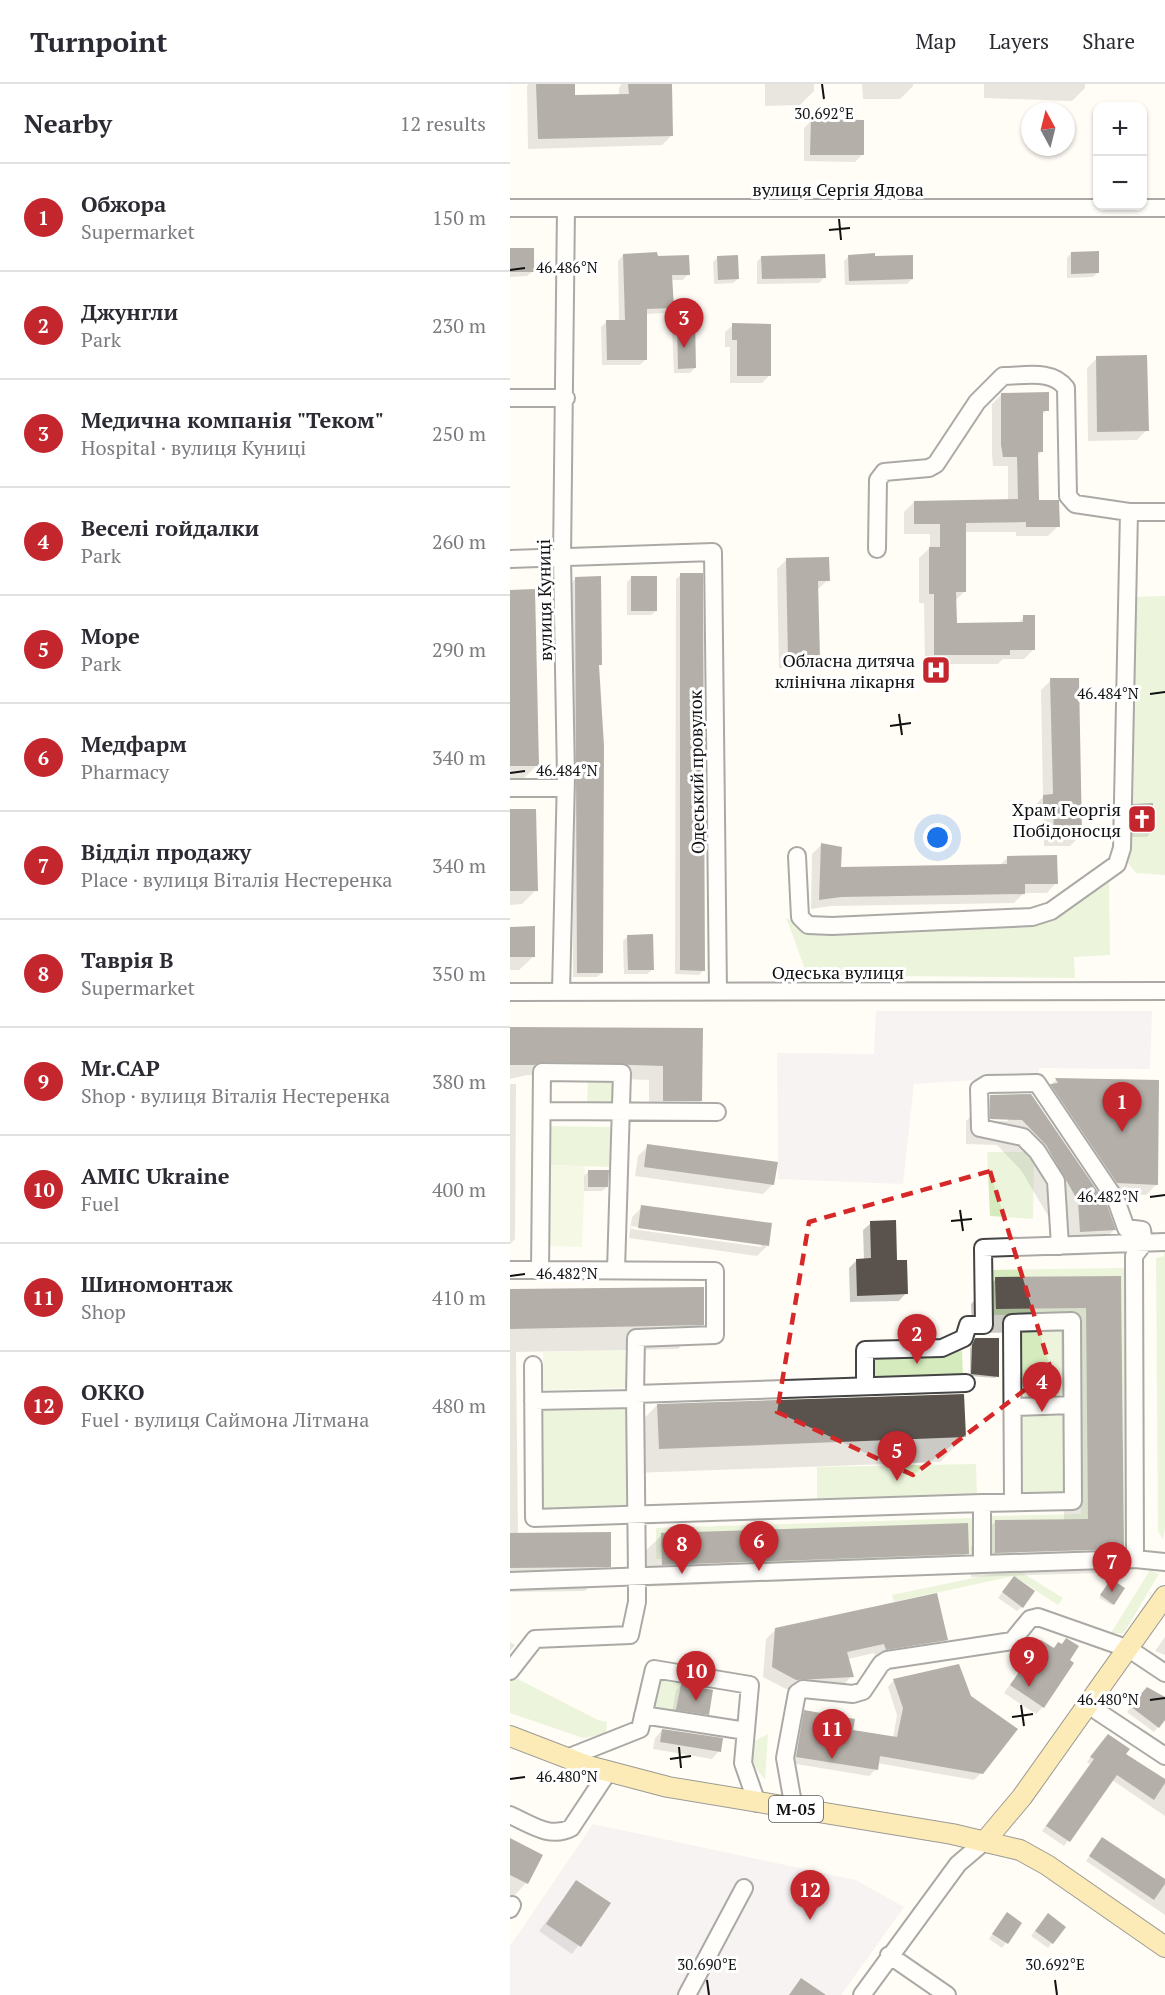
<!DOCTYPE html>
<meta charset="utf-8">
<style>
:root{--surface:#fff;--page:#f7f7f7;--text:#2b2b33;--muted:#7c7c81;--line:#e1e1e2;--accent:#c4262e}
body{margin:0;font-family:"PT Serif",serif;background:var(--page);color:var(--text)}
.controls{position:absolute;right:18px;top:18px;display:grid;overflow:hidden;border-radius:12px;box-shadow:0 2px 4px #0004}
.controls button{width:54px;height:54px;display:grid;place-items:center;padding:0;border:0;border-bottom:2px solid var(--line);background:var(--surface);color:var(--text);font:30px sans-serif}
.compass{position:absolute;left:511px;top:18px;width:54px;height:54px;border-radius:50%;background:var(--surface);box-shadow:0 2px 4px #0004;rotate:353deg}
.you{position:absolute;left:428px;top:754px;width:21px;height:21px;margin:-15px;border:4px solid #fff;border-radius:50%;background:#1a73e8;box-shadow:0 0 0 9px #1a73e833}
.badge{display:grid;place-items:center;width:39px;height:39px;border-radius:50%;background:var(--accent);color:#fff;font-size:20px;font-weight:700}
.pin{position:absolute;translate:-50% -50px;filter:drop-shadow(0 2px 3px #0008)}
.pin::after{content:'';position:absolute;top:32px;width:21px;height:18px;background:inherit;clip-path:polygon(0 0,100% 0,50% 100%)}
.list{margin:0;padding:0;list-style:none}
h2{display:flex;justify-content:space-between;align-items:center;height:78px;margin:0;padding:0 24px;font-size:26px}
h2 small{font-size:20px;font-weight:400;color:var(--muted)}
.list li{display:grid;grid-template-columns:39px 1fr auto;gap:18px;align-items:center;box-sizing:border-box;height:108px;padding:0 24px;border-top:2px solid var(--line)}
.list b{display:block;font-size:22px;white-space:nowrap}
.list p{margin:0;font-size:20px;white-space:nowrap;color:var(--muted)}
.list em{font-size:20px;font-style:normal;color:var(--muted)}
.map{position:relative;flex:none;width:655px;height:1911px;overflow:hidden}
header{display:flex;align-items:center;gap:36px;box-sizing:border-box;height:84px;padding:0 30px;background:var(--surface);border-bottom:2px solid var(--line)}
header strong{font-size:28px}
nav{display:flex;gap:33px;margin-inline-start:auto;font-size:21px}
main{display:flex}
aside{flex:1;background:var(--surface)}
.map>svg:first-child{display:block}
</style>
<header>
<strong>Turnpoint</strong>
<nav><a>Map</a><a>Layers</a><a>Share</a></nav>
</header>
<main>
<aside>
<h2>Nearby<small>12 results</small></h2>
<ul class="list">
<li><span class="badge">1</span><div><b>Обжора</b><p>Supermarket</p></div><em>150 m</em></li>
<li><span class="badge">2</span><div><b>Джунгли</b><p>Park</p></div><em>230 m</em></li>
<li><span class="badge">3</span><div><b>Медична компанія &quot;Теком&quot;</b><p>Hospital · вулиця Куниці</p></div><em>250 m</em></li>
<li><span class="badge">4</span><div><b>Веселі гойдалки</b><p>Park</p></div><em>260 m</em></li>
<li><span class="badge">5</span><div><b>Море</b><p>Park</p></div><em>290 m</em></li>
<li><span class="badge">6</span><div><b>Медфарм</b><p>Pharmacy</p></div><em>340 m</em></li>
<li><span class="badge">7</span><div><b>Відділ продажу</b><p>Place · вулиця Віталія Нестеренка</p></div><em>340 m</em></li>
<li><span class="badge">8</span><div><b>Таврія В</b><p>Supermarket</p></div><em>350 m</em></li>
<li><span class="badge">9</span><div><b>Mr.CAP</b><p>Shop · вулиця Віталія Нестеренка</p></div><em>380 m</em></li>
<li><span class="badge">10</span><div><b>AMIC Ukraine</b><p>Fuel</p></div><em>400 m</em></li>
<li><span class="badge">11</span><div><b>Шиномонтаж</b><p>Shop</p></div><em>410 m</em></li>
<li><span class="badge">12</span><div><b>ОККО</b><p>Fuel · вулиця Саймона Літмана</p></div><em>480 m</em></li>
</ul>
</aside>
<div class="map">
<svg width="655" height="1911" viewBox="0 0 655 1911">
<rect width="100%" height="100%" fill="#fffdf5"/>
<path fill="#eee6ef" d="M366,927H642L640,985L529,984V992L404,1000L393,1100L268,1095L267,969L364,970Z
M83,1740L346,1796L394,1823L331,1911H0V1862Z"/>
<path fill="#d5ebbd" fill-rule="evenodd" d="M655,512V791L626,789L605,764L622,513Z
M599,795L600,871L564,873L565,894L297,891L276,833L288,842L317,849L515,842L534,834Z
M78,996L107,997L106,1020L77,1019Z
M40,1042L102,1043L101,1083L39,1081Z
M477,1068H524L523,1135L480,1132Z
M655,1143V1444L653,1456L648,1447L646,1174L654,1172Z
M619,1184V1472L480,1474V1432L571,1430L569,1231H479V1186ZM611,1192L614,1468L486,1470L485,1436L578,1435L576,1223L486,1225V1194Z
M554,1244L555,1410H510L508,1245Z
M452,1267L453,1291L361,1294L360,1269Z
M118,1325L120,1426L32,1427L31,1326Z
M466,1380L467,1411L307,1415V1383Z
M464,1434L465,1475L255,1482V1476L151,1449L152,1475H146V1444Z
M506,1485L553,1514L548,1521L504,1492L384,1518L382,1511Z
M640,1486L649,1490L614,1549H601Z
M0,1591L88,1636L97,1638L96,1650L73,1654L0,1629Z
M147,1595L171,1600L166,1629L147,1627L142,1622Z
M258,1650L255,1696L230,1664Z"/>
<path fill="#e6f2cf" d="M39,1081L75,1082L72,1163L36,1162Z
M115,1266L116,1304L34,1306L33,1268Z"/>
<path fill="#0003" fill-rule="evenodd" d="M19,0H64V12L109,11V4L112,0H160L162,51L152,61L18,65L17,2Z
M255,0H304V7L290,21L255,22Z
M352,0H403V2L390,15H353Z
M474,0H575V4L562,17L474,14Z
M301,37L352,71L345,78L294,77V44Z
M0,166L22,188L17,192L0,193Z
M561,169L587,189L583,193L557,194V174Z
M113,171L146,173L178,190L173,196H161L162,224L156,229L136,230V275L130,281H92L91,243L97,237H109L108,177Z
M339,172L364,174L402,195L397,200L335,201L334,177Z
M208,173L228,195L223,199L204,200L203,178Z
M251,173L314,194L309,199L247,200V178Z
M167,238L185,284L180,289H164L162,243Z
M223,241L259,292L252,299H220V263H215V248Z
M587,274L637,346L627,356L578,357L577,284Z
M492,310L537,326L531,332L532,367L527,372V417L548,442L538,452H506V448H454L455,507L445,517V540H507L514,533L524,565L514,575H493L488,580H415L414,519H409V474L420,464V450H394V428L404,418L498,416V382H483L482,371V320Z
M277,475L318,496L307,506L308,574L298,584H269L267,485Z
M171,491L194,886L189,891L165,890L166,495Z
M122,493L146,527L141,531H117V498Z
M66,494L90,580L87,583L92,889L87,893H63L61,499Z
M0,507L27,681L13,695L0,696Z
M541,596L570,752L560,762H534V733H524V722L533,713L531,606Z
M624,722L641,748L637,753H619V727Z
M0,726L26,806L12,820L0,821Z
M311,761L329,785L489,782L498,773L546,799L537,809H514L504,819L321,822L301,825L302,770Z
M0,844L24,872L9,886H0Z
M118,852L142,886L137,890H114L113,857Z
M0,944L191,945V1017L177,1031H139V996L17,991L0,995Z
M546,996L647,998L646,1101L636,1111L597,1109L531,1011Z
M0,1000H6L5,1155L0,1160Z
M521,1011L604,1146L579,1171L545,1172L544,1142L511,1086L487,1061L456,1060V1037L481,1012ZM475,1034H498V1037H475Z
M138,1062L263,1100L253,1110L125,1092L128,1072Z
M79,1087L97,1103L92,1107H74V1092Z
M132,1123L257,1162L247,1172L119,1154L122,1133ZM121,1142L251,1160V1163L121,1145Z
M361,1139L386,1177L396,1209L389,1217L340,1218L339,1184L347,1176H354L353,1146Z
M609,1193L612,1464L588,1489L461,1493V1462L486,1437L554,1436L551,1248L462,1249L461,1220L486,1195Z
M0,1207L193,1240L168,1265L6,1268L8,1450L100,1482L75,1507L0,1508Z
M466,1255L487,1292L485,1294L460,1292V1264Z
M147,1321L454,1353L430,1378L124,1389L123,1346Z
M152,1451L457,1469L435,1491L130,1503L129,1473Z
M500,1498L512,1523L507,1527L488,1514Z
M599,1499L603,1520L601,1521L589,1514Z
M266,1545L437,1556L427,1565L366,1575L364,1569L338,1575L342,1592L332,1602L276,1605L253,1593L256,1555Z
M655,1553V1571L645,1567Z
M0,1558L5,1561L0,1567Z
M531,1558L533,1623L526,1630L494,1609Z
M384,1596L471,1689L464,1696L367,1679L366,1685L359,1692L280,1679L288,1635L295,1628L342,1647L383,1654L387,1631L378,1603Z
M171,1602L198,1630L193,1635L162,1630L166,1606Z
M633,1609L648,1643L644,1648L617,1628Z
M152,1646L209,1667L202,1675L143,1665L145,1654Z
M593,1656L655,1698V1732L602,1696L554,1762L532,1747L580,1680L577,1678Z
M592,1755L655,1798V1831L576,1777Z
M0,1756L16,1799L3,1813L0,1811Z
M66,1798L99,1820L62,1870L29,1847Z
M492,1835L510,1840L492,1864L479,1855Z
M533,1836L542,1859L538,1864L521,1852Z"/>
<path fill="#5a524d" d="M26,0H65V11L119,10L118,0H162L163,52L28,55Z
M301,35L354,36V71H300Z
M0,164H24V188H0Z
M589,167V189L561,190V168Z
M147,168L148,172L179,171L180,191H162L164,224L137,225V276H97L96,236H115L113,170Z
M365,169V172L403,171V195L339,197L338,171Z
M315,170L316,194L252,195L251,172Z
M228,171L229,195L208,196L207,172Z
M167,236H185L186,284L168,285Z
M222,239L261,240V292H227V256H222Z
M637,271L639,347L587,348L586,272Z
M539,308V327H533V368H528L529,416H549L550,443H516V438L456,439V508H446L447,539L513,538V531H525V566H500V571H424V510H419V463H430V440H404V417L508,415L507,373H493L491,361V309Z
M319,473L320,497H308L310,574L278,575L276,474Z
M170,489H193L195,887L170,886Z
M91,492L92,581H89L94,662L93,889H67L65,493Z
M121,492H147V527H121Z
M25,505L29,682H0V506Z
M540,594H569L572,752L544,753L543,723H533V711L543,710Z
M643,719V748L623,749V720Z
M0,725H26L28,807H0Z
M311,759L332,763L331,783L497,780V772L547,771L548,800H515V810L331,813L309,816Z
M25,842V873H0V843Z
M143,850L144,886H118L117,851Z
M0,943L193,944L192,1017H153V982L32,978L24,981H0Z
M545,994L649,996L648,1101L607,1099L540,1000L548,999Z
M521,1010L597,1121L606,1146L570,1148L568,1117L536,1061L512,1036L480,1035V1011Z
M137,1060L268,1078L264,1101L134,1083Z
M78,1086H99L98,1103H78Z
M131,1121L262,1139L259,1162L128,1144Z
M386,1136L387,1176H397L398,1210L347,1212L346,1175L361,1174L360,1137Z
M611,1192L614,1465L485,1469V1436L578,1435L576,1224L486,1225L485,1193Z
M194,1203V1241L0,1245V1205Z
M465,1254H489V1293L461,1290L462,1261Z
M454,1310L456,1353L149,1365L147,1320Z
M458,1439L459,1470L152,1481L151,1449Z
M101,1448V1483L0,1484V1449Z
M504,1492L525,1507L513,1524L492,1508Z
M601,1495L615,1504L604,1521L590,1511Z
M427,1509L438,1556L376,1566L374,1560L337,1568L344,1593L286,1596L262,1583L265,1544Z
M556,1554L569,1562L560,1576L564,1579L534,1624L500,1601L531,1556L544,1564L548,1558L552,1560Z
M449,1580L461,1612L508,1645L473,1690L370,1672L368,1686L286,1673L294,1626L345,1635L343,1646L387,1653L393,1624L383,1595Z
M171,1600L203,1606L199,1631L166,1626Z
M637,1603L655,1613V1636L649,1644L620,1622Z
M152,1645L213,1654L211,1668L150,1658Z
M598,1650L620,1665L616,1670L655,1695V1699L644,1716L607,1691L560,1758L536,1742L584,1675L580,1673Z
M592,1753L655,1795V1800L644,1816L579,1772Z
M0,1754L33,1771L18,1800L0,1791Z
M66,1796L101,1819L71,1863L36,1840Z
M497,1828L512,1839L498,1860L482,1850Z
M538,1829L556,1843L543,1860L525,1847Z
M291,1894L316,1911H279Z"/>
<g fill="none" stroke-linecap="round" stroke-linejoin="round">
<g stroke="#444" stroke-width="20">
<path id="minor" d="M0,124H655
M0,314H56
M367,465L368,396L374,388L419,384L426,380L467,318L493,292C515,292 542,285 556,304L558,412L565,420L619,428H655
M0,475L203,468L208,907
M0,704H55
M287,772L290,833L298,841L322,842L522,833L541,827L607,780L612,764L619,428
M0,908L655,907
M51,908L56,692L52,475L56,124
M32,1027L207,1028
M550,1162L546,1097L527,1067L513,1053L470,1044L469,1005L477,1000L527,999L606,1116L616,1144L632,1146L634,1159L624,1172L625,1475
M0,1186H30
M106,1186L112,989L32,988L30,1186L205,1187V1251L126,1254L125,1310
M23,1281L24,1434L472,1419
M355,1302V1266L432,1264L454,1254L458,1241H474L473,1164L655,1158
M23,1317L125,1315
M503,1323L562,1321
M503,1418L502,1239L562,1237L563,1417L472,1419V1480L625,1475L655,1478
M0,1497L472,1480
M0,1587L25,1555L120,1551L127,1518V1492L125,1310L456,1299
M578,1621L655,1672
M133,1631L236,1647
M50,1672L57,1674L130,1645L144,1585L240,1601L233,1679L247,1719
M284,1725L275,1674L287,1609L293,1605L343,1610L353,1607L371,1580L377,1576L502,1557L520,1535L528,1533L619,1565L655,1589
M0,1731C20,1740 40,1755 61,1744L98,1688
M0,1825L2,1821
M379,1871L437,1911
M177,1911L234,1804
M352,1911L448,1780L475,1757"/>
</g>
<g stroke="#222" stroke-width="22">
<path id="major" d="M0,1652L78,1682L158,1703L442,1750L510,1766L537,1781L655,1863
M475,1757L512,1713L655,1512"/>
</g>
<use href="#minor" stroke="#fff" stroke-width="16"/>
<use href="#major" stroke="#f9d66b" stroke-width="20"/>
</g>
<path d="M0 0H655V1911H0ZM480,1087L541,1286L403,1391L267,1328L299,1138Z" fill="#fffdf5" fill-opacity=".55" fill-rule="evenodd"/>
<path fill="none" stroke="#d62828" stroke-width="4.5" stroke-dasharray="12 8" stroke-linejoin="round" d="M480,1087L541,1286L403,1391L267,1328L299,1138Z"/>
<path fill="none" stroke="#111" stroke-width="2" d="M312,0L314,15M329,135L331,156M319,146L340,144M0,186L15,184M640,610L655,608M389,630L392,651M380,642L401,639M0,689L15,687M640,1113L655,1111M450,1126L453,1147M441,1137L462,1135M0,1192L15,1190M640,1616L655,1614M511,1621L514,1642M502,1633L523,1630M169,1663L171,1684M160,1675L181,1672M0,1695L15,1693M197,1896L199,1911M545,1896L547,1911"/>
<defs>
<g id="hospital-square" transform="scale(1.5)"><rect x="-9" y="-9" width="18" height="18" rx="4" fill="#c4262e" stroke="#fff"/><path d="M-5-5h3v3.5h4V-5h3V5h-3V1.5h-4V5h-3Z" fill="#fff"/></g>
<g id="church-square" transform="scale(1.5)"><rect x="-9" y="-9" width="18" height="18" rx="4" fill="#c4262e" stroke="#fff"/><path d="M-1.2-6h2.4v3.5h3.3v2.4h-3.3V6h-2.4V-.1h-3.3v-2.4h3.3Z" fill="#fff"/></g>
</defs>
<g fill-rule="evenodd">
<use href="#hospital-square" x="426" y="586"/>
<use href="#church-square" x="632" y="735"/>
</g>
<g text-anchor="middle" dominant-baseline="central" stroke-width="6" stroke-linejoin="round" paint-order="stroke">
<rect fill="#fff" stroke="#585858" stroke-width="1.5" x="259" y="1712" width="54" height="26" rx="4.5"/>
<g font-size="16" font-weight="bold" fill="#111">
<text x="286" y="1725">М-05</text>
</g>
<g font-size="18" fill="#111" stroke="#fff">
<text x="328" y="105">вулиця Сергія Ядова</text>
<text transform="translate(34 516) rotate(-91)">вулиця Куниці</text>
<text transform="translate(186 688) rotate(-91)">Одеський провулок</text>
<text x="328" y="888">Одеська вулиця</text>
</g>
<g font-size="18" fill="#111" stroke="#fff" text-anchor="end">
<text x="405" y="576">Обласна дитяча<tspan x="405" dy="21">клінічна лікарня</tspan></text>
<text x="611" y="725">Храм Георгія<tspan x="611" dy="21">Побідоносця</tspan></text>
</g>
</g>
<g font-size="15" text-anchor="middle" fill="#111" stroke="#fff" stroke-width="6" stroke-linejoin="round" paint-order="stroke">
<text x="314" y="35">30.692°E</text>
<text x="57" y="189">46.486°N</text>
<text x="598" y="615">46.484°N</text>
<text x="57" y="692">46.484°N</text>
<text x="598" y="1118">46.482°N</text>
<text x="57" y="1195">46.482°N</text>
<text x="598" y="1621">46.480°N</text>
<text x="57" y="1698">46.480°N</text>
<text x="197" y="1886">30.690°E</text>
<text x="545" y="1886">30.692°E</text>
</g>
</svg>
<div class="controls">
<button>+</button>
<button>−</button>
</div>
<svg class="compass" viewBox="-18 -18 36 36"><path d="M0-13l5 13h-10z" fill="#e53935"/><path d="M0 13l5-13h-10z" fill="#7c7c81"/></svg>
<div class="you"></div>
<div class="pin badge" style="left:612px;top:1048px">1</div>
<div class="pin badge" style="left:407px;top:1280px">2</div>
<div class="pin badge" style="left:174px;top:264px">3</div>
<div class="pin badge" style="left:532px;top:1328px">4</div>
<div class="pin badge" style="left:387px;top:1397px">5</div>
<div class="pin badge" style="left:249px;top:1487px">6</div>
<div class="pin badge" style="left:602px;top:1508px">7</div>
<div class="pin badge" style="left:172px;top:1490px">8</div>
<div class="pin badge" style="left:519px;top:1603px">9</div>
<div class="pin badge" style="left:186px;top:1617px">10</div>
<div class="pin badge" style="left:322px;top:1675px">11</div>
<div class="pin badge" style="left:300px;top:1836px">12</div>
</div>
</main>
